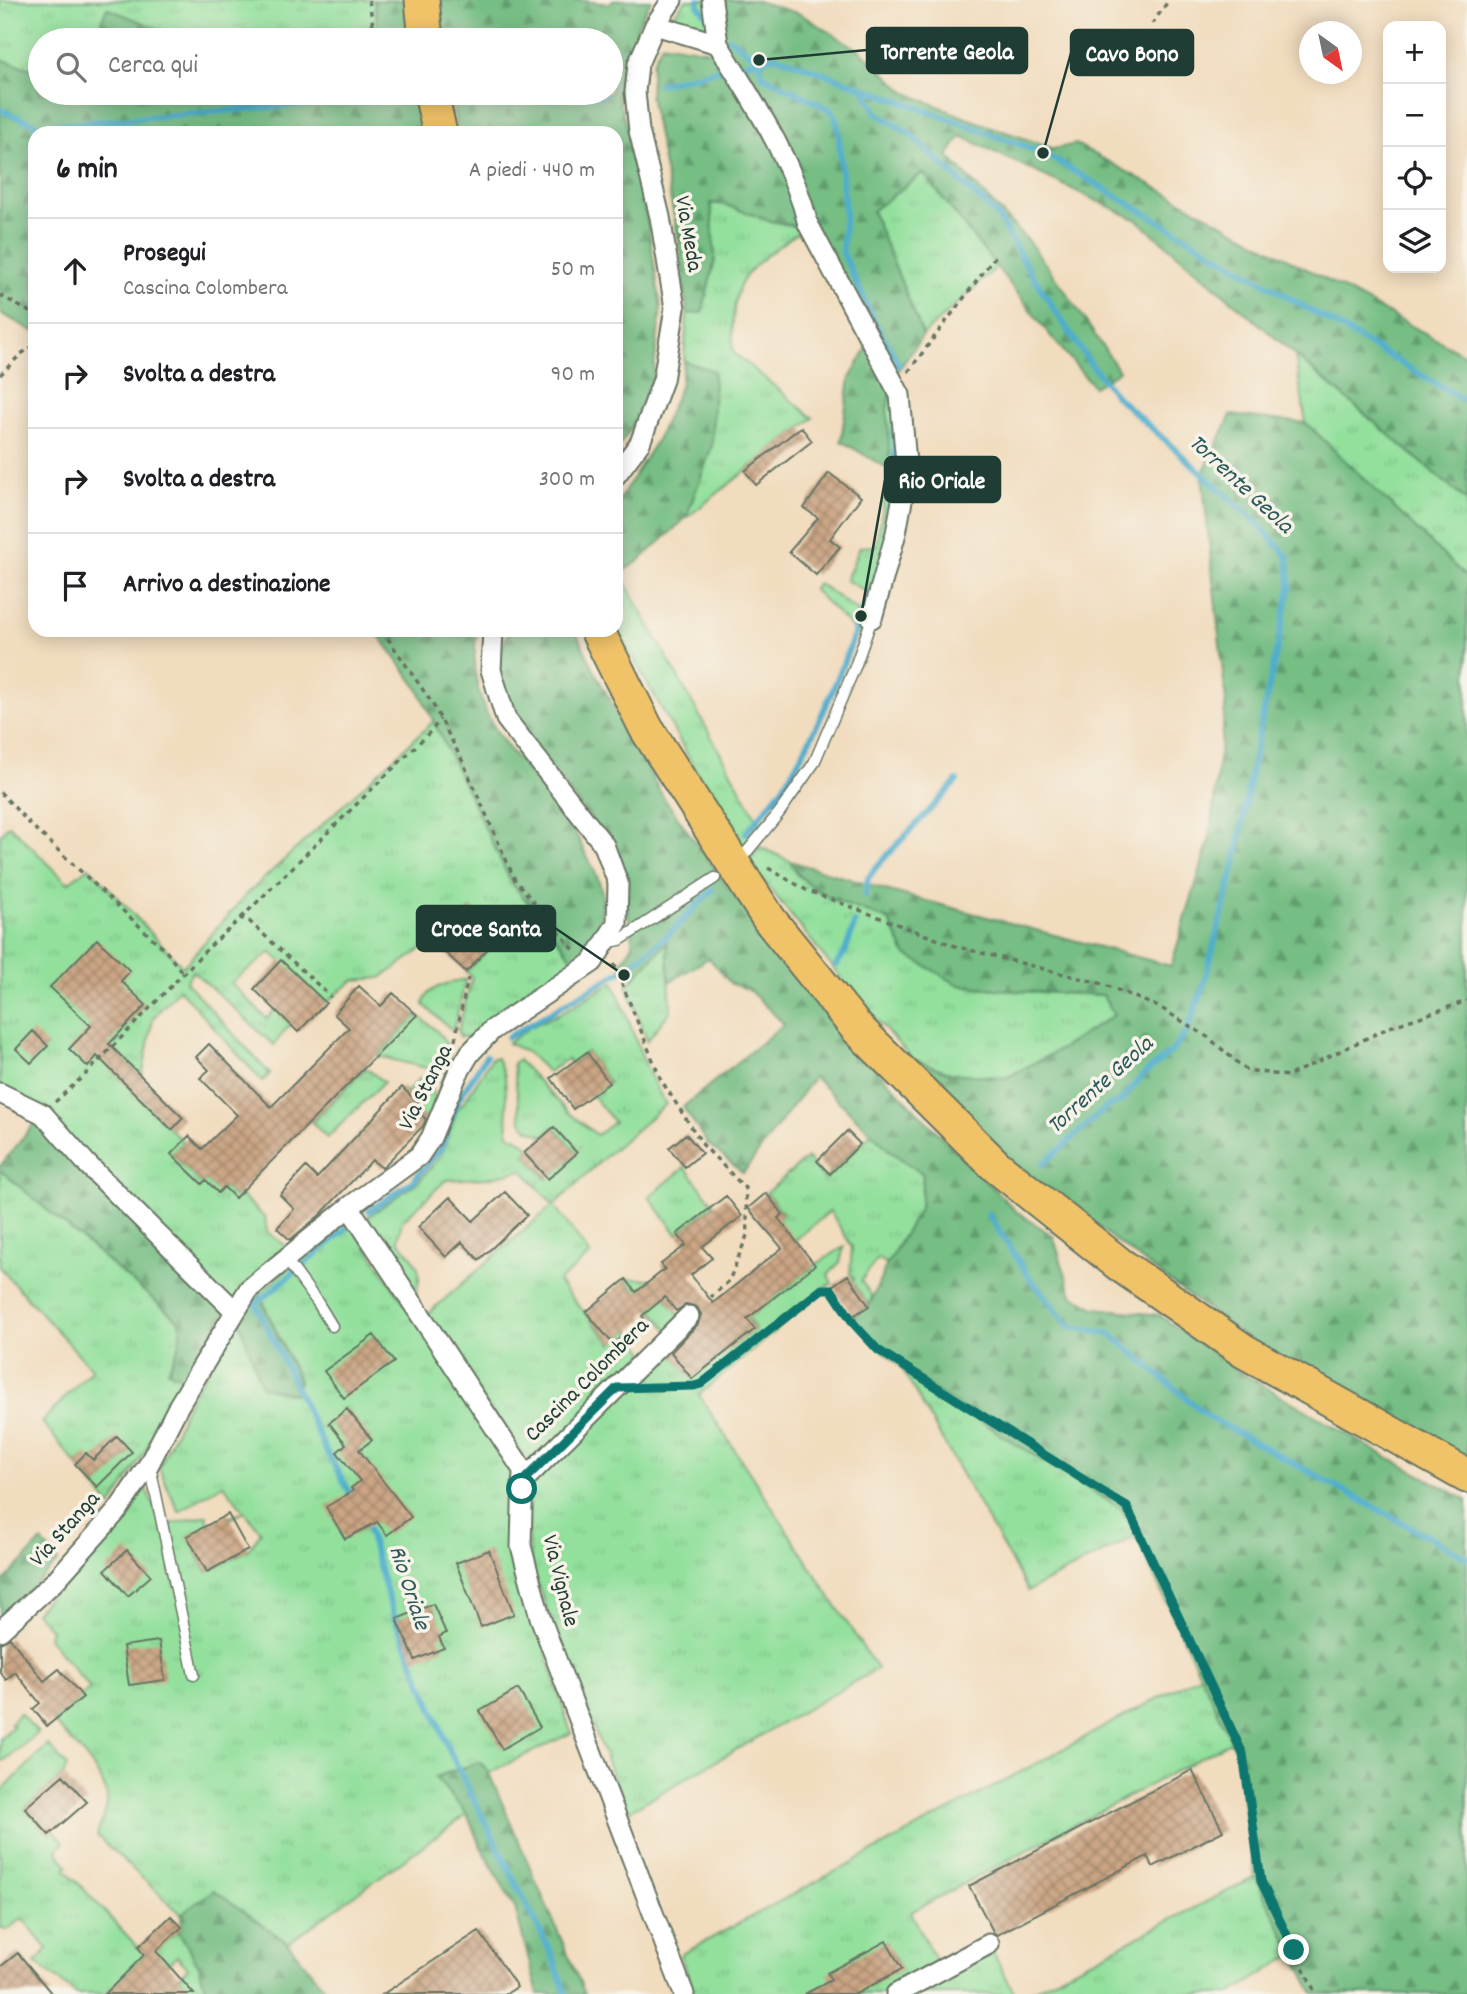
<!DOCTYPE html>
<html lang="it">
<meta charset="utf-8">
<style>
:root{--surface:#fff;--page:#f2f2f2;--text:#202124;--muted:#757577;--line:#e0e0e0}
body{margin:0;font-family:Dekko,sans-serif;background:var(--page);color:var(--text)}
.controls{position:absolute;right:21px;top:21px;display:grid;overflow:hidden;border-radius:14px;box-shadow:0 4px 18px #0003}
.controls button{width:63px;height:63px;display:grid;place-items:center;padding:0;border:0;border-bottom:2px solid var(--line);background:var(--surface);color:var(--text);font:35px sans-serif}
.compass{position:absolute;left:1299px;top:21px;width:63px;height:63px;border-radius:50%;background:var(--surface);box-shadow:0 4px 18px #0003;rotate:147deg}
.stop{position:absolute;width:21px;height:21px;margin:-16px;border:5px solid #0f766e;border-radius:50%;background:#fff}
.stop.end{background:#0f766e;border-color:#fff;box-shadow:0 2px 7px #0008}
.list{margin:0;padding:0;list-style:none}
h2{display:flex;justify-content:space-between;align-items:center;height:91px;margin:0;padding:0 28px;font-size:30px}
h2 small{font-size:23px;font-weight:400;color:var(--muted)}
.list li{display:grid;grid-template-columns:46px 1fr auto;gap:21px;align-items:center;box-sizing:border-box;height:105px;padding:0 28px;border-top:2px solid var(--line)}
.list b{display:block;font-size:26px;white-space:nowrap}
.list p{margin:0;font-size:23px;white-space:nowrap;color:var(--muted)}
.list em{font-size:23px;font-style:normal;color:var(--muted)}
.icon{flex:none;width:38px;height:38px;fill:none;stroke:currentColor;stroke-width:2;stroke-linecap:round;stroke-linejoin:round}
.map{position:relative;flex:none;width:1467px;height:1994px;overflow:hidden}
.search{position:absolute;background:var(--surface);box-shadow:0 4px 18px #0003;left:28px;top:28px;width:595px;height:77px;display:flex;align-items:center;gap:18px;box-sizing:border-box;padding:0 24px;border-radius:38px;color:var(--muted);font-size:26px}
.panel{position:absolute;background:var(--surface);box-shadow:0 4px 18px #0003;left:28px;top:126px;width:595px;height:511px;border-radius:21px}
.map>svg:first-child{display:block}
</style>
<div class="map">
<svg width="1467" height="1994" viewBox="0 0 1467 1994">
<defs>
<pattern id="grass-tufts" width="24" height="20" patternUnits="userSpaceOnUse" patternTransform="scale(1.75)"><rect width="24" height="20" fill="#93e09d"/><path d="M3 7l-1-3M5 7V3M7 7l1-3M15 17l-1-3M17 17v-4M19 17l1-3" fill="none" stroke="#7ec188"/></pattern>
<pattern id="forest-firs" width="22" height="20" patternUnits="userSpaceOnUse" patternTransform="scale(1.75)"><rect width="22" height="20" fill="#76be84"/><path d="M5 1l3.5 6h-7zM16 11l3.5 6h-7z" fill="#609c6d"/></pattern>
<pattern id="building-cross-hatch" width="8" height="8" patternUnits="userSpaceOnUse" patternTransform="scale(1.75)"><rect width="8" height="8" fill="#cba584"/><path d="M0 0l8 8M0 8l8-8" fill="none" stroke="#a4886d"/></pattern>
</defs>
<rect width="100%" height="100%" fill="#f7f3e8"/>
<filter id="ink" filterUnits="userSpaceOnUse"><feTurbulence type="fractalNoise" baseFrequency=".0143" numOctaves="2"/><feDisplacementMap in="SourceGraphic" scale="14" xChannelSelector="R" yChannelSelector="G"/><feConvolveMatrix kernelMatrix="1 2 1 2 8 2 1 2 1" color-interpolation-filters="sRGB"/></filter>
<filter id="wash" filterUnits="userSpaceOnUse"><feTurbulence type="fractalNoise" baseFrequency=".00686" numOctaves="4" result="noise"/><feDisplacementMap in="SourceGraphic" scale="28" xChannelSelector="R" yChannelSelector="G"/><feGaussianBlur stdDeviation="1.57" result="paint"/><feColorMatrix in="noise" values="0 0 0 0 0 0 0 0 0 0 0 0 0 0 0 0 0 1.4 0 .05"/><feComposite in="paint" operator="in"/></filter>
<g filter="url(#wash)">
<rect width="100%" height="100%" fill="#f1dcbe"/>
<path fill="url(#grass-tufts)" stroke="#598e68" stroke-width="2" fill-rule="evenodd" d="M0,0H374L380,40H185L107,9L93,40H40V72L0,59Z
M686,0H707L715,34L676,24L673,15Z
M923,173L997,267L923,335L872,211Z
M711,203L726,205L770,221L805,228C787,240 752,263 742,282C732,300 732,332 733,352L813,418L686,518L712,446L684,361L687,314L702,312L715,260Z
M1295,355L1467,501V578L1306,423Z
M894,377L898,470L895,509L872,595L846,580L860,547L876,546L890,470L887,408Z
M620,573L761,826L744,848L734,838L616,627V576Z
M818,583L866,617L860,636L813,589Z
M435,720L511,882L576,962L470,1037H460L458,1031L472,977L466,972L500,936L471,909L437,945L430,943L381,978L354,980L326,1003L271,952L231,983L267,1019L275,1009L290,1024L274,1045L193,971L186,982L270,1074L262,1081L179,989L153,1018L142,1077L121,1056L109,1067L183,1142L172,1154L202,1184L206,1180L218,1192L224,1187L235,1198L240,1194L265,1218L267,1232L289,1248L230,1304L0,1084V835L9,825L68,883L89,867L183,967L244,897Z
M760,847L790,861L796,874L831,899L889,920L905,954L959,985L1016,991L1103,995L1114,1015L1061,1049L1006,1078L950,1073L913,1059L865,1008L748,861Z
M667,941L671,1010L647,1041L627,986Z
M466,979L453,1031L424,1005C425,985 450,984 466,979Z
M613,982C631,1021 643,1070 666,1104L607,1155L554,1205L590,1255L558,1282L612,1344L630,1330L645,1353L531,1466L424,1317L553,1205L523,1170L487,1178L446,1180L402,1221L398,1240C416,1262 426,1268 414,1298L362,1221L419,1181L441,1156L458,1108L464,1102L492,1058H497L505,1076L508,1131L511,1136L518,1138L531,1148L525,1154L547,1179L577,1153L554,1127L544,1136L528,1129L521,1120L513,1063L518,1060L569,1113L597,1135L614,1122L592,1095L609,1083L587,1052L571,1064L567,1059L548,1072L528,1053L508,1043L530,1027L559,1014Z
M417,1015C437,1029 451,1041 452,1067L446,1073L378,1056Z
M366,1068L384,1082L327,1138L312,1122Z
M421,1077C438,1095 438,1100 427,1121L417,1111L421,1105L407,1092Z
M872,1133L891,1152L923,1174L920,1208L887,1264L878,1258L861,1281L872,1296L869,1306L852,1281L854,1279L850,1274L852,1247L830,1211L794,1241L776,1220L783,1213L766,1193L807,1158L825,1179Z
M685,1167L714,1205L677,1234L649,1197Z
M0,1170L180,1322V1344L168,1371L188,1380L111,1507L42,1422L92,1369L0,1268Z
M340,1222L352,1225L516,1471L512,1515L519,1564L571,1733L489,1773L480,1762L435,1777L467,1814L288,1943L214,1891L181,1914L97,1836C99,1825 106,1815 107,1804C110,1778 70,1739 53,1722L90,1688L48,1638L51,1629L35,1612L67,1578L0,1600L69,1576L128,1511L145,1487L163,1526L207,1515L209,1525L245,1512L223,1484L179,1512L159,1468L190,1399L239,1320L299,1381L259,1294ZM245,1512L261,1532L248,1550L207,1572L188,1536Z
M844,1247L840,1262L828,1275L832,1283L699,1395L877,1669L627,1812L533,1573L528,1541L530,1483L669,1349L692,1378L755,1329L748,1318L815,1265Z
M626,1279H651L680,1316L668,1330Z
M901,1367L1006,1438L1123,1510L1136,1536L1028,1591Z
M1201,1675L1232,1741L911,1912L942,1974L993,1952L1015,1994H695L680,1955Z
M20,1713L38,1733L0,1764V1739L13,1726L10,1723Z
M48,1745L67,1766L63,1775L25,1808L49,1835L54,1830L64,1842L57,1851L68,1866L65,1869L148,1958L178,1930L199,1966L207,1994H194L179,1977L188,1968L177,1956L168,1965L111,1989L105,1994H76L35,1962L48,1949L22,1918L7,1930L0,1927V1793Z
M1255,1877L1294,1954L1230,1994H1025Z"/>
<path fill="url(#forest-firs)" stroke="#4a7e5c" stroke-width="2" d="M374,0H405L408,40H380Z
M438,0H577L609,4L614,0H651L638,25L617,95L628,130L648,224L661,308L653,377L631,428L616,451V133H457L451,93H611V40H443Z
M723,0H754L800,14L861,51L905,92L966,118L1054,149L1076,144L1467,356V501L1137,220L961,136L948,156L1028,241L1064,289L1119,371L1094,387L1050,335L923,173L872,211L923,335L894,377L887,408L890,470L841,441L850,378L868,346L805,228L770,221L726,205L711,203L715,260L702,312L687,314L680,246L650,96L652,63L662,43L716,52L719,6Z
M107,8L185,40H93Z
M0,59L40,72V93H414L422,133H35V332L0,313Z
M684,361L714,371L712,446L686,518L639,561L616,576V505L658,438L680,387Z
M1231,415L1306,423L1467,578V1458L1252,1343L1005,1158L913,1059L950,1073L1006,1078L1061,1049L1114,1015L1103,995L1016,991L959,985L905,954L889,920C855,907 806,896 790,861L889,891L1171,966L1209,841L1226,701L1202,475Z
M375,630H477C461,722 525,759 571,825C577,835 582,847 588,858C596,873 605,891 602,909C600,927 587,947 576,962L511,882L417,687Z
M508,630H575L598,678L663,797L768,942L850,1042L937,1132L1017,1212L1053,1236L1072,1295L1095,1308L1159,1315L1235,1369L1378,1452L1467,1500V1994H1314L1255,1877L1236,1751L1123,1510L1006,1438L901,1367L859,1328L853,1316L869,1306L887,1264L920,1208L923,1174L891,1152L814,1077L743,1173L708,1144L683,1107L784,1024L748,989L731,984L709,958L669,982L667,942L634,978L621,963L633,945L627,907L628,879L615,852L511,715L499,676L500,657Z
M42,1114L228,1307L188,1380L168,1371L180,1344V1322L0,1170V1166Z
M259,1294L299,1381L295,1394L262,1387L239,1320L249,1303Z
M42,1541L58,1562L0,1618V1585Z
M480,1762L489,1773L585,1994H538L515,1908L479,1843L467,1814L435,1777Z
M214,1890L288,1943L329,1994H207L199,1966L178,1930L182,1927L181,1914Z"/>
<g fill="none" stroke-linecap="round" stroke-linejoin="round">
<path stroke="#4eadcd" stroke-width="6" d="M699,0L698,5L708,16
M729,38L759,60L763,76L833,111L838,127L845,214L842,251L872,317L899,365
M660,84L776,56L1043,153L1467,402
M863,88L877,113L910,134L998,217L1032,275L1087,359L1116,396L1256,522L1288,557L1290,588L1253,761L1236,860L1203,987L1186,1033L1172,1051L1144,1074L1120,1102L1108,1106L1043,1164
M465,98L604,95
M0,110L40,126L334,102L405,100
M887,533L895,467L894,429
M746,833C758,818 772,803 783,787C822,726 846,658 870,591
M865,895L868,878L877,866L957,781
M836,965L845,952L855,923
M508,1037L630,966L668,935L712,890
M369,1211L413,1181L441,1148L458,1100L486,1056
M988,1214L1029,1277L1069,1326L1111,1334L1207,1416L1467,1558
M346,1229L256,1304L326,1451L353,1498
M365,1519L393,1613L451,1754L553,1957L566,1994"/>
</g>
<g id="blocks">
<path fill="url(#building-cross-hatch)" d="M801,427L812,441L756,485L745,471Z
M829,473L861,497L830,539L840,547L816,575L789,552L818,518L804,508Z
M471,909L500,936L466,972L437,945Z
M97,939L130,971L121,981L146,1005L109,1044L183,1118L172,1130L97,1056L88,1067L69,1049L91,1026L50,987Z
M281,960L326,1003L298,1032L254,989Z
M359,986L381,1006L393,993L417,1015L235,1198L224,1187L218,1193L206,1180L202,1184L171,1154L189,1136L202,1149L237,1115L200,1078L209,1070L196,1057L209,1044L271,1107L349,1028L334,1014Z
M33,1031L48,1046L31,1063L16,1049Z
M587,1052L609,1083L573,1109L551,1078Z
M402,1087L421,1106L417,1111L426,1119L423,1126L382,1168L372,1160L321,1214L290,1240L277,1228L294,1209L280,1195L306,1167L317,1178Z
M554,1127L577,1153L548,1179L524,1153Z
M847,1131L860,1144L830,1174L817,1161Z
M686,1134L702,1153L685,1167L669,1148Z
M505,1192L527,1215L479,1260L462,1242L446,1257L418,1227L450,1197L473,1221Z
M766,1193L783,1214L778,1218L815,1265L747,1319L755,1329L692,1379L671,1352L698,1324L701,1314L697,1307L687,1304L676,1311L665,1297L642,1316L644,1318L613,1344L586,1312L626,1279L636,1292L665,1269L661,1264L686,1245L677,1234L726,1196L742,1216L702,1247L712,1258L691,1275L713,1303L782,1248L748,1208Z
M848,1275L869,1306L853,1316L832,1286Z
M374,1335L394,1362L344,1398L324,1371Z
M347,1409L372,1440L359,1450L411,1517L387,1535L377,1522L345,1539L326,1507L353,1491L351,1488L360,1481L337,1452L346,1444L329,1423Z
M117,1436L132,1452L97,1487L75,1464L86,1453L93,1460Z
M228,1514L248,1550L207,1572L187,1536Z
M127,1550L151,1576L128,1596L105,1570Z
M489,1550L514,1614L481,1627L456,1563Z
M433,1604L446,1633L439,1637L444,1648L415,1660L397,1619Z
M10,1638L44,1681L59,1669L83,1697L47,1726L33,1709L40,1703L15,1672L6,1680L0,1672V1643Z
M159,1641L165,1680L129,1685L123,1646Z
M518,1689L540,1727L502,1749L480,1711Z
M1192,1770L1223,1831L1153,1867L1147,1856L997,1935L994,1933L969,1886Z
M63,1775L87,1802L49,1835L25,1808Z
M171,1916L182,1927L156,1951L194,1994H105L144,1955L138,1947Z
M479,1931L517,1987L506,1994H383Z
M886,1941L902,1969L856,1994H805L831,1980L827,1973Z
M18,1953L52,1994H0V1967Z"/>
</g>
</g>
<g filter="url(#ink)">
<use href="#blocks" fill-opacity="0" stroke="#687564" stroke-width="2"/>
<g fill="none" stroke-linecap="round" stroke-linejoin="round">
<g stroke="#687564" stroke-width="13">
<path id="service" d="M746,853L779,813L814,763L855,667L872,618
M605,943L620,940L715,878
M285,1258L318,1303L332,1326
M150,1466L194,1675"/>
</g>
<g stroke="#687564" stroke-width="23">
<path id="minor" d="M712,0L718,44
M655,25L718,44C753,102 792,158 808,224L900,395L907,474L896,533L872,618
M616,475L640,443L663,380L675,308L660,217L639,131L635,92L638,64L655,25L672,0
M0,1093L43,1114L87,1164L235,1311
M349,1207L523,1470L521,1546L540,1617L684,1994
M522,1482L689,1316
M0,1631L55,1581L118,1510L149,1464L179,1405L249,1289L349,1207L419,1156L431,1138L457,1075L470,1053L492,1030L593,962L617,923L618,883L604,845L506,719L491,670L493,630
M896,1994L989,1944"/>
</g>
<g stroke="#687564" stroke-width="37">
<path id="trunk" d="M422,0L426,40
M431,93L440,133
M597,630L646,728L769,919L856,1027L996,1166L1119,1264L1244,1351L1467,1476"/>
</g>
<path stroke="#687564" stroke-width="3.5" stroke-dasharray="5 5" stroke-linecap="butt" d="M369,0L375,40
M1152,24L1169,0
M0,295L35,315
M908,372L997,254
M0,375L21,354L35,345
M382,630L432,703L462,760L515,880L575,951
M0,792L29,823L166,951L183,974
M768,868L806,890L958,947L1103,984L1161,1008L1209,1038L1246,1070L1288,1076L1390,1027L1467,1001
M241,918L433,729L440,719
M614,964L661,1080L703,1145L745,1188L748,1233L729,1281L711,1297
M618,976L626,973
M455,1040L468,978
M55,1102L88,1072L206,950L241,918L249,921L331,997
M643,1387L693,1386L701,1384L822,1289H831L854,1324L878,1350L1127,1507L1243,1754L1261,1880L1316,1994"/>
<use href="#service" stroke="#fff" stroke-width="10"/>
<use href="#minor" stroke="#fff" stroke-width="19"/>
<use href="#trunk" stroke="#f1c369" stroke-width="33"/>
</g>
</g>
<g fill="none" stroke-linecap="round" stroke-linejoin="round" filter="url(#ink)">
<path stroke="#0f766e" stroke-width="9" d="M522,1489V1482L617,1388L694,1386L701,1384L822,1289H831L854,1324L878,1350L1127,1507L1243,1754L1261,1881L1294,1950"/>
</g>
<g text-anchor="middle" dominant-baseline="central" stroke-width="7" stroke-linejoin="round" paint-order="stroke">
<g font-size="23" fill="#1f3d34" stroke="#f7f3e8">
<text transform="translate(687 234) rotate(80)">Via Meda</text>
<text transform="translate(427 1088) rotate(-63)">Via Stanga</text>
<text transform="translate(588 1381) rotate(-45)">Cascina Colombera</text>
<text transform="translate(66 1530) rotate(-48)">Via Stanga</text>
<text transform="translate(559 1581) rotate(76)">Via Vignale</text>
</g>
<g font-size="24" font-style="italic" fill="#2b595a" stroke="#f7f3e8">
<text transform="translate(1240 485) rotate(43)">Torrente Geola</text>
<text transform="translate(1101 1086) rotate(-42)">Torrente Geola</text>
<text transform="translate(408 1588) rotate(72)">Rio Oriale</text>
</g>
</g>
<path fill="none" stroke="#1f3d34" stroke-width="2.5" d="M759 60L867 50M1043 153L1071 53M861 616L885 480M624 975L555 928"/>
<g fill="#1f3d34" stroke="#f7f3e8" stroke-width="2.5">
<circle cx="759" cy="60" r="7"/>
<circle cx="1043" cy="153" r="7"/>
<circle cx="861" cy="616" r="7"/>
<circle cx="624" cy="975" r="7"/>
</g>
<g fill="#1f3d34" stroke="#1f3d34" stroke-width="2.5">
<rect x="867" y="28" width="160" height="45" rx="7"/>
<rect x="1071" y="30" width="122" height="45" rx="7"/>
<rect x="885" y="457" width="115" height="45" rx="7"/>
<rect x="417" y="906" width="138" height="45" rx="7"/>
</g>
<g font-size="24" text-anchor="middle" font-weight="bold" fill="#fff">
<text x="947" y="59">Torrente Geola</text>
<text x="1132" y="61">Cavo Bono</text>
<text x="942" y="488">Rio Oriale</text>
<text x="486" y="936">Croce Santa</text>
</g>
</svg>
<div class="controls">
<button>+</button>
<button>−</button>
<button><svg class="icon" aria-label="locate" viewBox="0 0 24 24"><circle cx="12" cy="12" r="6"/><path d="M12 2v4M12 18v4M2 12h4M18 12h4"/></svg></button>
<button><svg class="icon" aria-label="layers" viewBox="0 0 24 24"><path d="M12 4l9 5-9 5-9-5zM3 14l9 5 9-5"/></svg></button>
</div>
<svg class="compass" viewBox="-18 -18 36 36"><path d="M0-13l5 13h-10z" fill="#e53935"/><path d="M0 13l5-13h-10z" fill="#757577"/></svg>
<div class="stop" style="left:522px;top:1489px"></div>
<div class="stop end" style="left:1294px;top:1950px"></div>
<div class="search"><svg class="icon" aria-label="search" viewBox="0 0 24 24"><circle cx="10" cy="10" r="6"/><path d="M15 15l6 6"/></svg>Cerca qui</div>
<section class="panel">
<h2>6 min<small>A piedi · 440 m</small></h2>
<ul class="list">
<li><svg class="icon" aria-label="ahead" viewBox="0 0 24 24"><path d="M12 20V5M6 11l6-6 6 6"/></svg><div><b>Prosegui</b><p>Cascina Colombera</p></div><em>50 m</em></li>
<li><svg class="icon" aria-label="right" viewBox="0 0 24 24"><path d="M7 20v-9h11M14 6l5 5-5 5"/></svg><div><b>Svolta a destra</b></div><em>90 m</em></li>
<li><svg class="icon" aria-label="right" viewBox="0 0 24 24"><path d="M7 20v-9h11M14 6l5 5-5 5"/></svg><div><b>Svolta a destra</b></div><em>300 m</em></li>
<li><svg class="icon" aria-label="arrive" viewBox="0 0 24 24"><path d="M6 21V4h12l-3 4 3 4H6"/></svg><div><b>Arrivo a destinazione</b></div></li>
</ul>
</section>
</div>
